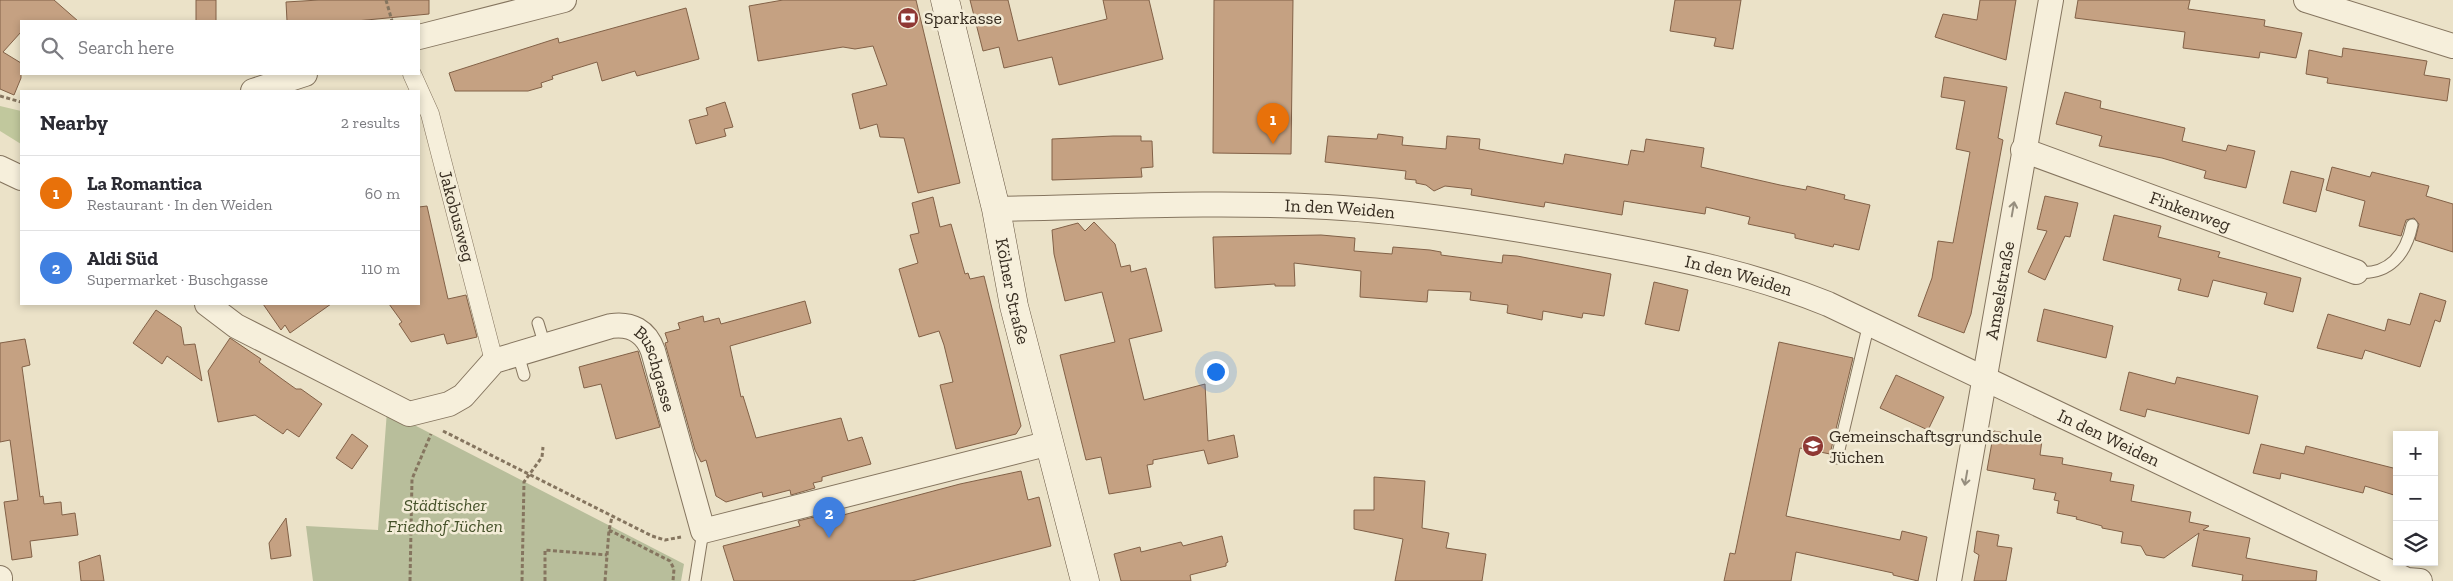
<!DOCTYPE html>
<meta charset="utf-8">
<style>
:root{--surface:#fff;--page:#f2f2f3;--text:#2b2b33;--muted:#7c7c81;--line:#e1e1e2;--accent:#8f3834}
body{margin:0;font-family:"Zilla Slab",serif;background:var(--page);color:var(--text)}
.controls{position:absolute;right:15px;bottom:15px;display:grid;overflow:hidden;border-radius:0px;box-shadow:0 2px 8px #0003}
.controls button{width:45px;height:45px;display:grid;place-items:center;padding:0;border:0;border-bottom:1px solid var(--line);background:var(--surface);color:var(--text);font:25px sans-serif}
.you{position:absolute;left:1215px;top:371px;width:18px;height:18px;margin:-12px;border:4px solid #fff;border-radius:50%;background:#1a73e8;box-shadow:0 0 0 8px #1a73e833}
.badge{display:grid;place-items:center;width:32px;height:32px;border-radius:50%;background:var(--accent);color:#fff;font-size:16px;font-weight:700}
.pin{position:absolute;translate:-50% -41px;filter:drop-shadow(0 1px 2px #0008)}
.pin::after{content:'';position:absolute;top:26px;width:18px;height:15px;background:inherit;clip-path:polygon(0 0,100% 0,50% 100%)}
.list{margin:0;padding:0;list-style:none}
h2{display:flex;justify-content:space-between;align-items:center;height:65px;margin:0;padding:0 20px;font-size:21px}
h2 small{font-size:16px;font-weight:400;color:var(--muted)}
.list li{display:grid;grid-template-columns:32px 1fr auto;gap:15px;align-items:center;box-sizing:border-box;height:75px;padding:0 20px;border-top:1px solid var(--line)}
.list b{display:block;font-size:19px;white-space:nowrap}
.list p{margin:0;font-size:16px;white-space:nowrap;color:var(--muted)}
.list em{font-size:16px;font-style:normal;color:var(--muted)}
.icon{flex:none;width:28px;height:28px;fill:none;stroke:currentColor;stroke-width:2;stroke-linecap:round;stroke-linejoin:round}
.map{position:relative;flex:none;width:2453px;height:581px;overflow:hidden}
.search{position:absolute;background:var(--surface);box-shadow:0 2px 8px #0003;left:20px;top:20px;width:400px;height:55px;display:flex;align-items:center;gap:12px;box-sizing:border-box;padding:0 18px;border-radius:0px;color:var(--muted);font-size:19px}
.panel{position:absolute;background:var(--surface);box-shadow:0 2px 8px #0003;left:20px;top:90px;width:400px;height:215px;border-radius:0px}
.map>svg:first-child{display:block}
</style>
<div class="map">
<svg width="2453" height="581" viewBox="0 0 2453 581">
<rect width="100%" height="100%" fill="#ebe2c8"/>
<path fill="#c1c89d" d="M0,106L21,111V144L0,131Z"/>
<path fill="#b8be9b" d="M387,411L684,564L681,581H313L306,526L378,530Z"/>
<path fill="#c5a182" stroke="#826147" d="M0,0H54L78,21H21V32L3,52L21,63V78L14,95L0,89Z
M196,0H216V21H196Z
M319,0H429V14L356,21H287L286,2Z
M783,0H916L960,183L918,193L904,138L880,137L877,124L860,129L852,94L887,85L873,46L855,49L843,47L758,61L749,6Z
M970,0H1008L1018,41L1107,19L1103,0H1149L1163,59L1059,85L1052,57L1004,68L999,47L983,51Z
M1214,0H1293L1291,154L1213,153Z
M1675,0H1741L1733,49L1714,46L1716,38L1670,31Z
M1980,0H2016L2006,60L1935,37L1943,14L1977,20Z
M2078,0H2190L2188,9L2265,20L2264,26L2302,33L2296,58L2260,52L2259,58L2183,48L2185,32L2075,18Z
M686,8L699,59L637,76L635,71L602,81L597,62L552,76L553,79L541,83L542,87L528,91H455L449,73L558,38L559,43Z
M2343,48L2427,61L2424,75L2450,79L2447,101L2327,83L2328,78L2306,74L2309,50L2342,57Z
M1944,77L2007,87L1998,138L2003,140L1971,314L1964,333L1918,316L1932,278L1938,241L1953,243L1970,152L1956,149L1965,101L1941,97Z
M2065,92L2101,101L2100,108L2185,128L2182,141L2226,151L2228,145L2255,151L2246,188L2204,178L2206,171L2162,158L2099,146L2102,136L2056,124Z
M725,102L733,127L724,129L726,136L696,144L689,120L708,115L706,108Z
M1378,134L1403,137L1402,145L1446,149L1447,136L1480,139L1479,149L1563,164L1565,154L1628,165L1631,150L1644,152L1646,139L1704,148L1701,167L1780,185L1806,190L1807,186L1845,195L1844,199L1870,205L1859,250L1834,244L1833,247L1795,238V234L1748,224L1750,217L1706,207L1705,214L1624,201L1622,215L1545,202L1544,207L1471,195L1472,189L1445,186L1434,191L1426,185L1416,183V180L1405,179L1406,171L1325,162L1328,136L1377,139Z
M1113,136H1141V141H1152L1153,167L1141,168L1142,177L1052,180V139Z
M2332,167L2370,177L2372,172L2429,186L2426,196L2453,204V252L2415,240L2419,224L2414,218L2406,220L2401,236L2359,226L2365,201L2326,190Z
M2291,171L2324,179L2316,212L2283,203Z
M2045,196L2078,203L2070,237L2065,236L2045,280L2028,272L2047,231L2037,229Z
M933,197L940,227L951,224L965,274L968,273L970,279L984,276L1021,426L1016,434L956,449L940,385L953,382L944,345L939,331L919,337L899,269L918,263L910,235L919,233L912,203Z
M427,206L448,299L466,295L477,337L447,344L444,334L411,342L399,324L402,322L389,304H419V207Z
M2114,215L2161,226L2158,237L2220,252L2218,257L2301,278L2293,312L2264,304L2267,293L2213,280L2208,297L2178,290L2181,279L2103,260Z
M1094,222L1115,244L1121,267L1130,265L1131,272L1146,268L1162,331L1129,339L1144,400L1205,384L1208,441L1234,435L1238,457L1208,464L1204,450L1153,460V464L1147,465L1151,487L1109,494L1101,457L1086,460L1060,355L1115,342L1102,292L1065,301L1054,254L1052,230L1078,223L1085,231Z
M1321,235L1355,238L1354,251L1392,254L1393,247L1430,250L1441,252V255L1502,263L1503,255L1517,256L1611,274L1604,316L1583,313L1582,318L1543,311L1542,320L1507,313L1508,305L1470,300L1471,292L1428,290L1427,302L1360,297L1361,271L1294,263L1295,286H1275V284L1215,288L1213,237Z
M1654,282L1688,290L1679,331L1645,324Z
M2420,293L2446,301L2440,322L2435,320L2420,367L2365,350L2362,359L2317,348L2328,314L2385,331L2388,319L2410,325Z
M805,301L811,323L730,346L741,397L743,396L756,438L841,418L848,441L862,437L871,464L822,477V481L813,483L815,488L791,495L790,490L763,497L762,492L726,502L716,496L706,460L701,462L695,450L665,343L668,342L665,333L680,329L678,323L703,316L704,322L719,318L721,324Z
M263,304H331L290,333L285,325L281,330Z
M2044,309L2113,326L2106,358L2037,341Z
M156,310L181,327L184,345L195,344L202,381L167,356L162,364L133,343Z
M230,338L261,359L259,362L282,379L296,389H301L322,404L299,437L287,429L283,434L255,415L218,422L208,371Z
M25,339L30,365L22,367L40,497L43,496L44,504L61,502L62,515L75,513L78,535L30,541L32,557L12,560L4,502L18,500L10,440L0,442V343Z
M1779,342L1853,358L1830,454L1800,448L1786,516L1900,540L1902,531L1927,537L1918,581L1893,575V573L1796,552L1791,581H1724L1730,553L1735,554Z
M638,351L660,427L616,439L601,384L584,388L579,367Z
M2129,372L2175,384L2177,377L2258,396L2249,434L2147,409L2145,417L2120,410Z
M1896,375L1944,397L1928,430L1880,408Z
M1994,431L2042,440L2040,455L2063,458L2062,464L2112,473L2110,481L2134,485L2131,501L2191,512L2189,522L2209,526L2203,530L2250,538L2246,558L2317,571L2316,581H2242L2243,575L2192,566L2199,533L2164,558L2146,555L2141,546L2121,543L2123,532L2102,528V526L2076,519L2077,517L2057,513L2059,501L2054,500L2056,493L2033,489L2035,479L1987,470Z
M352,434L368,446L352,469L336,458Z
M2261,444L2304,454L2306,446L2397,469V496L2365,486L2363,493L2281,473L2280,479L2253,473Z
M1021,471L1028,500L1039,497L1051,546L912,581H734L723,546L800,526L798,521L826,514L828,519L960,484Z
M1374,477L1425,481L1422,528L1449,533L1446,548L1486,554L1482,581H1395L1403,539L1354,529V510H1374Z
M286,518L291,556L271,559L269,543Z
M1977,531L1999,535L1997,546L2012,548L2006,581H1974L1979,555L1974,552Z
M1222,536L1228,562L1226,563V566L1190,575L1191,581H1121L1114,554L1140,547L1141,552L1181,542L1183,546Z
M100,555L104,581H81L79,562Z"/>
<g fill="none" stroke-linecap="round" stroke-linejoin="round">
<g stroke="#85755f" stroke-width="13">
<path id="service" d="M2356,272C2389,276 2406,254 2412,225
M538,323L545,346
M518,354L524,375
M1837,458L1869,323
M695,581L703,531"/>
</g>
<g stroke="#85755f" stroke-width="19">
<path id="pedestrian" d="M412,74L430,114L494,361"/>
</g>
<g stroke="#85755f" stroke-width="26">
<g id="minor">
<path d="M2306,0L2453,46"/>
<path d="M419,37L564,0"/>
<path d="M253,91L305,74"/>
<path id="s1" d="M2023,150L2356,272"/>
<path d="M0,168L21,178"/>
<path id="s2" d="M996,209C1106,207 1217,201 1327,207C1417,212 1507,227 1595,243C1677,258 1751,273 1828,304L2407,580L2420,581"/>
<path id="s3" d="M207,304L236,326L409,414L449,404L463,396L494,361L611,326C631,323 646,331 653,351L703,531L1050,443"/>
<path d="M0,578V581"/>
<path id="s4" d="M1949,581L2051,0"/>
</g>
</g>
<g stroke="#675642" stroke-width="29">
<g id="secondary">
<path id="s5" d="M945,0L996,209L1014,306L1085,581"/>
</g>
</g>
<path stroke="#85755f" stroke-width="3" stroke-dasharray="4 2.5" stroke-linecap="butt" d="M386,0L392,21
M0,96L21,102
M443,431L652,536L665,540L681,537
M609,530L670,561L674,569L673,581
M410,581L412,479L431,434
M522,581L524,482L542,457L543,447
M545,581V550L607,555
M605,581L609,530L612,517"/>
<use href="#service" stroke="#f6efdb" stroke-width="11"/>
<use href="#pedestrian" stroke="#f6efdb" stroke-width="18"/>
<use href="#minor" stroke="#f6efdb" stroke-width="24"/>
<use href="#secondary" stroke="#f6efdb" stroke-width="28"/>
</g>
<defs><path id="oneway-shaft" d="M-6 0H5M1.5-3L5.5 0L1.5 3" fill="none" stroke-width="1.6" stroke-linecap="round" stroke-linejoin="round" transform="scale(1.25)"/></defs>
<g stroke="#968e7e">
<use href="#oneway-shaft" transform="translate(2013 209) rotate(-80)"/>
<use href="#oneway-shaft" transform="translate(1966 478) rotate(100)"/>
</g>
<defs>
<g id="bank-disc" transform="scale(1.125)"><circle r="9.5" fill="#8f3834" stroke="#f3ecd7"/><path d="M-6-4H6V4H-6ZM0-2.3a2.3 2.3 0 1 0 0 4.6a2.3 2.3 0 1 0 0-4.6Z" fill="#fff"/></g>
<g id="school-disc" transform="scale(1.125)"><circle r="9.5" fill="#8f3834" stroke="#f3ecd7"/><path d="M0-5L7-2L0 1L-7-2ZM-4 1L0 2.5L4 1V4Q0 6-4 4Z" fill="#fff"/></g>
</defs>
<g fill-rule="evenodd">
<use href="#bank-disc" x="908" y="18"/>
<use href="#school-disc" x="1813" y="446"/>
</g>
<g text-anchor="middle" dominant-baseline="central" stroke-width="5" stroke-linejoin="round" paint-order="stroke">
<g font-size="18" fill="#372d21" stroke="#f3ecd7" text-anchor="start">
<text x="924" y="18">Sparkasse</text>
<text x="1829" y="436">Gemeinschaftsgrundschule<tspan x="1829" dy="21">Jüchen</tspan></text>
</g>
<g font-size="18" fill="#372d21" stroke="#f3ecd7">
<text stroke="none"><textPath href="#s2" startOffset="344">In den Weiden</textPath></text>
<text stroke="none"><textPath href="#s1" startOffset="178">Finkenweg</textPath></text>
<text transform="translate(457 216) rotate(75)">Jakobusweg</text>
<text stroke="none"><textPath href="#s2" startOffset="749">In den Weiden</textPath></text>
<text stroke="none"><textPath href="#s4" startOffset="295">Amselstraße</textPath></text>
<text stroke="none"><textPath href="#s5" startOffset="299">Kölner Straße</textPath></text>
<text stroke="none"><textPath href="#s3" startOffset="528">Buschgasse</textPath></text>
<text stroke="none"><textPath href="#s2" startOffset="1154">In den Weiden</textPath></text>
</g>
<g font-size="18" font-style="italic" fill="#455129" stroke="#f3ecd7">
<text x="445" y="505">Städtischer<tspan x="445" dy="21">Friedhof Jüchen</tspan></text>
</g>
</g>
</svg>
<div class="controls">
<button>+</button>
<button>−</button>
<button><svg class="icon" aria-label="layers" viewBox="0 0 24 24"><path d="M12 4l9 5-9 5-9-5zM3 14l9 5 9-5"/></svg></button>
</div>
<div class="you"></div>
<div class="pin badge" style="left:1273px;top:144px;background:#e8710a">1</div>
<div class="pin badge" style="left:829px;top:538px;background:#3f7fe0">2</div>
<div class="search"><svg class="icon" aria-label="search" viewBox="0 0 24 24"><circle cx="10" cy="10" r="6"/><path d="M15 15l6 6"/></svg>Search here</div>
<section class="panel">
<h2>Nearby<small>2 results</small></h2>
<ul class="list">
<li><span class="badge" style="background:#e8710a">1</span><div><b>La Romantica</b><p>Restaurant · In den Weiden</p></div><em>60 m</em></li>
<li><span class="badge" style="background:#3f7fe0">2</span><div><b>Aldi Süd</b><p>Supermarket · Buschgasse</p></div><em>110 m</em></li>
</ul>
</section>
</div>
